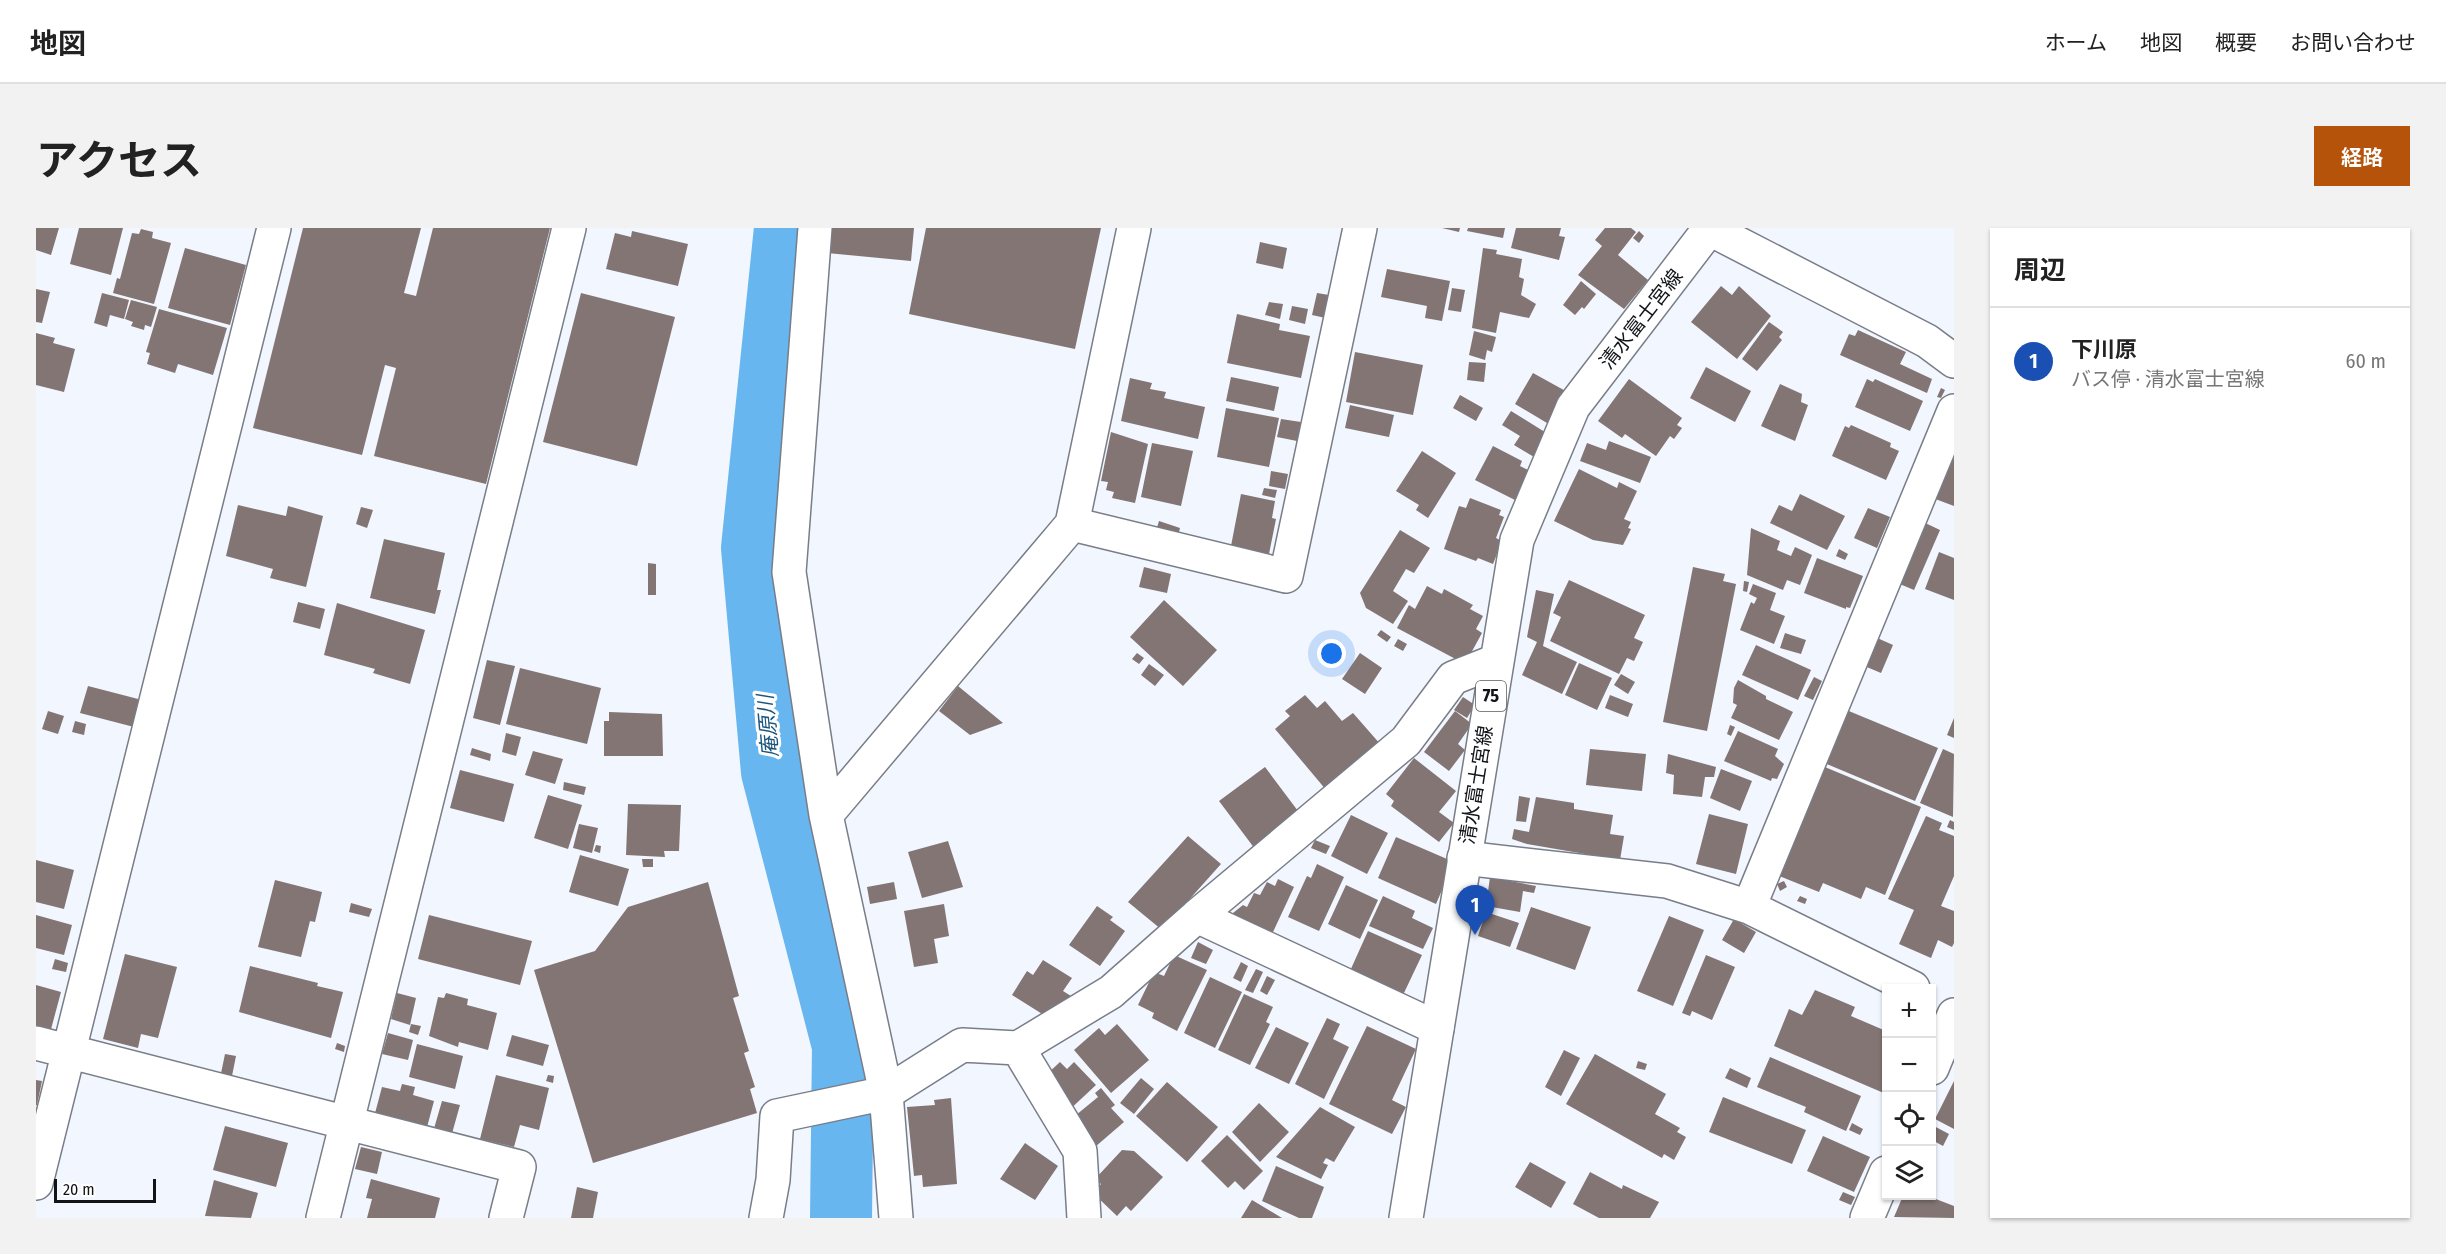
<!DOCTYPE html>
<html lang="ja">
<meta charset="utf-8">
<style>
:root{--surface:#fff;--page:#f2f2f2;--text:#222;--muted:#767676;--line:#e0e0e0;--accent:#b45309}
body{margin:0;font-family:"Fira Sans Condensed","Noto Sans JP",sans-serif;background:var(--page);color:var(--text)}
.controls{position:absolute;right:18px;bottom:18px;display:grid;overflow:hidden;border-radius:0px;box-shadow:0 2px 4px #0004}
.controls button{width:54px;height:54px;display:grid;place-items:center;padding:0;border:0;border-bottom:2px solid var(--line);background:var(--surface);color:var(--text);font:30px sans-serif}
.scale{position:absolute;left:18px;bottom:15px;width:102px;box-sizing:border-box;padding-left:6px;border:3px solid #121418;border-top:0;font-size:16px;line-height:21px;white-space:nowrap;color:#121418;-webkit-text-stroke:4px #fff;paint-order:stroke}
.you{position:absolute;left:1296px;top:426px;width:21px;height:21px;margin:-15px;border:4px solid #fff;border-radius:50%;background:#1a73e8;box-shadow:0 0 0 9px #1a73e833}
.badge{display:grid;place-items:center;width:39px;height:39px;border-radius:50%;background:var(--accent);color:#fff;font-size:20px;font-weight:700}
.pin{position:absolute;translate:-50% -50px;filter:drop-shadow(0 2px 3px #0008)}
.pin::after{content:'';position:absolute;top:32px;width:21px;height:18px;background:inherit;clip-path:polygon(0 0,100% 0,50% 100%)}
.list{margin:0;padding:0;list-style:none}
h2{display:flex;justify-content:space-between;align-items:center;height:78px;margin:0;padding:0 24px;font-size:26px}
h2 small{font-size:20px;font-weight:400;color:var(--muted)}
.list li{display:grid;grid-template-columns:39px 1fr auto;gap:18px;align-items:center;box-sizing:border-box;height:108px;padding:0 24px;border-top:2px solid var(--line)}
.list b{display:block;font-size:22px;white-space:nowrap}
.list p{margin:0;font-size:20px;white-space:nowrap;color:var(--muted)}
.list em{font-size:20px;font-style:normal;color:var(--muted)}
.icon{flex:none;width:33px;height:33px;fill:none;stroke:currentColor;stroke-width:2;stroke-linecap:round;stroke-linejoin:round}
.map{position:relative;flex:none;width:1918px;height:990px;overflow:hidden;border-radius:0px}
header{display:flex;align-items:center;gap:36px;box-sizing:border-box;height:84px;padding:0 30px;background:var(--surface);border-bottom:2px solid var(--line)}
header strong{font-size:28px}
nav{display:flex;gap:33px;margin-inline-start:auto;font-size:21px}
.intro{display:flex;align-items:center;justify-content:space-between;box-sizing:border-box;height:144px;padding:0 36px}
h1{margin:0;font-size:42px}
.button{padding:15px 27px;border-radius:0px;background:var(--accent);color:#fff;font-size:21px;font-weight:700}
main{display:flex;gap:36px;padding:0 36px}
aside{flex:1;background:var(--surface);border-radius:0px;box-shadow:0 2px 4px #0004}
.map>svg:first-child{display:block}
</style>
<header>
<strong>地図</strong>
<nav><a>ホーム</a><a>地図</a><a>概要</a><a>お問い合わせ</a></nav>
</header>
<div class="intro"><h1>アクセス</h1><a class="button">経路</a></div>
<main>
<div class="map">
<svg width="1918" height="990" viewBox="0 0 1918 990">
<rect width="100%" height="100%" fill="#f1f6ff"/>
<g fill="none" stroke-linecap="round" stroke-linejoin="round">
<path stroke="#67b6f0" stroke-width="62" d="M749,0L716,320L736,544L807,818L805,990"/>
</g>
<path fill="#827573" d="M0,0H23L15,27L0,22Z
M43,0H87L75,47L34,36Z
M267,0H385L368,65L380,68L397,0H514L450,256L338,228L360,140L349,137L326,227L217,200Z
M794,0H878L875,33L791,25Z
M890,0H1065L1039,121L873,86Z
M1406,0H1424L1423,4Z
M1432,0H1469L1467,10L1431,3Z
M1480,0H1525L1523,8L1529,9L1523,32L1475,20Z
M1569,0H1595L1600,4L1582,27L1612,52L1588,81L1542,47L1566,18L1559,12Z
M105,1L117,4L116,10L135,15L118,76L77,65L81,50L84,51L96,5L103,6Z
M596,3L652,16L642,58L570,41L579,5L595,9Z
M1603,3L1608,8L1603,15L1597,10Z
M1224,14L1251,20L1247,41L1220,35Z
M149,20L210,37L194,97L132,80Z
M1447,20L1461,22L1460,26L1486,31L1483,49L1488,51L1485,67L1500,76L1493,90L1464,84L1460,105L1436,100Z
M1351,41L1414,53L1406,93L1389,90L1391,78L1345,69Z
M1545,53L1560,66L1548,81L1546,79L1539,87L1527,77Z
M1685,58L1696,67L1703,58L1735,88L1701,131L1655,94Z
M1416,60L1429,62L1425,84L1412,82Z
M0,61L14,64L6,95L0,94Z
M66,65L93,72L88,91L74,87L71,99L58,95Z
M545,65L639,89L601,238L507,214Z
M1281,65L1299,68L1294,91L1276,87Z
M95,72L121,79L115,99L109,97L108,102L95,98L97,94L89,91Z
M1233,74L1247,76L1244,91L1229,87Z
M1256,78L1272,81L1269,96L1253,92Z
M123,81L191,100L177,147L142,136L139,145L111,136L114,125L110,124Z
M1201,86L1244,96L1243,102L1274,108L1265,150L1191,135Z
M1733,94L1747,104L1743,109L1746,112L1721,143L1706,131Z
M1822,102L1870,124L1864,136L1896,151L1891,165L1804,127L1813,106L1819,108Z
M1438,103L1460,109L1456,124L1451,122L1449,132L1433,127Z
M0,105L19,110L17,115L39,121L28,164L0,157Z
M1319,124L1387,137L1377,187L1310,174Z
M1433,134L1450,135L1448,154L1431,152Z
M1670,139L1715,163L1699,194L1654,170Z
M1497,145L1535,166L1516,198L1479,176Z
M1195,149L1243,159L1238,183L1190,173Z
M1094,150L1116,155L1114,161L1130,164L1128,170L1169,179L1162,211L1085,193Z
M1593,151L1646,190L1641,197L1646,200L1638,211L1634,208L1620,228L1589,206L1586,210L1562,193Z
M1831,151L1837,154L1839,151L1887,173L1874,203L1819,179Z
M1744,156L1766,166L1765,174L1772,177L1759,213L1725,198Z
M1905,160L1909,162L1905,170L1901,169Z
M1424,167L1447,180L1440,193L1417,180Z
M1314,177L1358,187L1353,209L1309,200Z
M1190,180L1243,190L1233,239L1181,229Z
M1475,183L1512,206L1498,229L1478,217L1484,208L1466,197Z
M1245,191L1265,194L1261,213L1241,209Z
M1815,197L1855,215L1854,219L1863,223L1850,252L1796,228L1809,198L1813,200Z
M1075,204L1112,216L1099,275L1076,270L1078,264L1070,262L1072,254L1065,253Z
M1573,213L1615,229L1604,255L1544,233L1551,215L1570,222Z
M1116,215L1157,223L1145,278L1105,269Z
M1457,218L1486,233L1484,238L1496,244L1481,273L1439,252Z
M1386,223L1420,245L1392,290L1380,282L1383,277L1360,263Z
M1915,230L1918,231V278L1894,269Z
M1543,241L1581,260L1583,254L1601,263L1588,291L1595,294L1592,300L1595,301L1587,317L1557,312L1518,293Z
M1235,243L1252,246L1249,261L1233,258Z
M1228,260L1241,262L1239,270L1226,267Z
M1205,266L1239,273L1236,290L1240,291L1233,326L1195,318Z
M1764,266L1809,288L1791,322L1734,295L1743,277L1756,283Z
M1434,270L1465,282L1463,287L1468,289L1460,310L1466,313L1457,336L1442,330L1440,333L1408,321L1423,278L1430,280Z
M202,277L250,288L252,278L287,288L270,359L234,350L237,341L190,328Z
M325,279L337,282L331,300L320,296Z
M1832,280L1854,289L1841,320L1818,310Z
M1123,293L1144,300L1141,312L1119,306Z
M1885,293L1904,302L1878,362L1859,354Z
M1715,300L1744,313L1741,322L1755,328L1759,319L1776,327L1764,357L1751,352L1747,362L1711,347Z
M1364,302L1394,320L1378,345L1370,341L1357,363L1372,373L1357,396L1330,380L1324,365Z
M348,311L409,325L401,362H405L399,386L334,370Z
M1803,321L1812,326L1809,332L1800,328Z
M1903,324L1918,330V372L1889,361Z
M1781,330L1827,348L1814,380L1810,379V381L1768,365Z
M612,335L620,336V367H612Z
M1108,339L1135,346L1131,365L1103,359Z
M1657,339L1689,346L1687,353L1700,356L1671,503L1627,494Z
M1533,352L1609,387L1598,410L1607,414L1598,433L1591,430L1583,446L1514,413L1525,389L1517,385Z
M1708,353L1713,354L1711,364L1707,363Z
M1717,356L1740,365L1734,382L1749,388L1738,416L1704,402L1715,374L1718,376L1721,370L1713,366Z
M1391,358L1406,366L1408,361L1437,377L1434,381L1447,388L1440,401L1446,405L1429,436L1361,400L1373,377L1379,381Z
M1500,362L1518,366L1507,418L1541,434L1526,466L1486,447L1501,414L1491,409Z
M1128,372L1181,422L1147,458L1094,409Z
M262,374L289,381L284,401L257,394Z
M301,375L389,402L374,456L337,445L339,441L288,427Z
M1345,402L1355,409L1351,414L1341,407Z
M1749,405L1770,412L1765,426L1744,420Z
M1839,409L1857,417L1845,445L1826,437Z
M1362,411L1371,416L1367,423L1358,418Z
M1720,417L1775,442L1762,472L1706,447Z
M1101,425L1108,430L1103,436L1096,431Z
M1324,425L1346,440L1329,466L1306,451Z
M451,432L479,438L464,497L437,490Z
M1543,435L1576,450L1561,482L1529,467Z
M1113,436L1128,447L1119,458L1105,447Z
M484,440L565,460L551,516L470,496Z
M1585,446L1599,454L1592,466L1578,457Z
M1778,449L1786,453L1777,472L1768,468Z
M1702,452L1730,468V471L1757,484L1743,512L1695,490L1701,477L1697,475L1698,460Z
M52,458L106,472L98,499L44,485Z
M922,458L967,495L934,507L903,483Z
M1269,467L1281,480L1289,473L1306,493L1317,485L1345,517L1291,563L1239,501L1254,488L1249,483Z
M1574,467L1597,476L1592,489L1569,480Z
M1427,469L1439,477L1431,490L1418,482Z
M1808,481L1902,520L1879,573L1786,534Z
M12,483L28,488L22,506L6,501Z
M1419,483L1436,496L1422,516L1429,522L1413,543L1388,524Z
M573,484L626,486L627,528H568V493H573Z
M1918,490V510L1911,507Z
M39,493L50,496L48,507L36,504Z
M1694,497L1699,499L1695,508L1691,506Z
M1702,503L1742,521L1739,528L1748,536L1741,551L1736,550L1735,553L1688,533Z
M470,505L485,509L480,528L466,524Z
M436,520L455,526L454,533L434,527Z
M1554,521L1610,526L1606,563L1550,557Z
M1907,521L1918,526L1917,589L1884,575Z
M497,523L527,531L519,556L489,547Z
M1632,526L1680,539L1678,549H1669L1666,569L1637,566L1638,547L1630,545Z
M1378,530L1420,563L1403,584L1418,595L1403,614L1355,578L1358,573L1350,566Z
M1784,537L1885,579L1849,667L1830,659L1825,671L1787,655L1783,664L1738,646Z
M1229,539L1265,587L1219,621L1183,573Z
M1685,541L1716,553L1704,583L1674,570Z
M424,542L478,556L468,594L414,580Z
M528,554L550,559L548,567L527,562Z
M512,567L546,577L532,621L498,610Z
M1483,568L1494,570L1490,594L1480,593Z
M1500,569L1538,575V581L1577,587L1574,606L1588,608L1584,632L1491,616L1476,611L1478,601L1493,604Z
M592,576L645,577L643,623H628L629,629L590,627Z
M1673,586L1712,596L1700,646L1660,636Z
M1315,587L1352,605L1331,646L1295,628Z
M1890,588L1906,595L1903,602L1918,608V648L1905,678L1918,683V715L1916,719L1902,712L1895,730L1863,716L1878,682L1852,671Z
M1914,592L1918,594V602L1911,599Z
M543,596L562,600L556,625L537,620Z
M1152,608L1185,636L1126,702L1092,674Z
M1360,609L1418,634L1400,676L1342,650Z
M1279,612L1294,618L1290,626L1275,620Z
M912,613L927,659L886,670L872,624Z
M560,617L565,618L564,625L558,623Z
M544,627L593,641L582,678L533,664Z
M606,631H617V639H607Z
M0,632L38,642L28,681L0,674Z
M1281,636L1308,649L1283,703L1252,689L1271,648L1275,650Z
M1454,649L1500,658L1498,665L1487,663L1484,684L1450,678Z
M1242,651L1258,659L1237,704L1197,689V685L1207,677L1211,679L1218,665L1224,667L1231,654L1239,658Z
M239,652L286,664L279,694L274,693L265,729L222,719Z
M1748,653L1751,659L1744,663L1741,656Z
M672,654L703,768L697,770L713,823L708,825L719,859L714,861L721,885L557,935L498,742L559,723L592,679Z
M858,654L861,671L834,676L831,659Z
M1310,657L1342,672L1324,711L1292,696Z
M1347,668L1379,683L1376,690L1397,700L1387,721L1333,698Z
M1764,668L1771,671L1769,676L1761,673Z
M315,675L336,681L333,689L313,684Z
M908,676L913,708L898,711L902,735L878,739L868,683Z
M1061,678L1077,689L1074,692L1089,703L1064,738L1033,717Z
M1495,679L1555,699L1539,742L1480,721Z
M1450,684L1483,695L1474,719L1442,708Z
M0,687L36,697L28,727L0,720Z
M393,687L496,713L484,757L382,731Z
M1633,688L1668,702L1637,778L1601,763Z
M1698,691L1720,704L1708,725L1686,712Z
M1332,703L1386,727L1367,767L1314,743Z
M1162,714L1177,722L1170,736L1155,730Z
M89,726L141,739L122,810L105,806L102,820L67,811Z
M1138,727L1171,742L1141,803L1116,790L1118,785L1102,777L1118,744L1128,748Z
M1670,727L1699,739L1676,792L1656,783L1654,788L1646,785Z
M19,731L32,735L30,744L16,741Z
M1007,732L1036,750L1027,763L1035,768L1019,794L976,767L991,743L997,747Z
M1205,734L1212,738L1205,754L1197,750Z
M214,738L282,755L281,758L307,764L295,810L203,784Z
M1220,741L1227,744L1217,765L1209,762Z
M1231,748L1239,752L1231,767L1224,763Z
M1174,749L1206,764L1179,820L1148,805Z
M0,757L25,764L14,805L0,802Z
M1779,762L1819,779L1815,788L1850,803V866L1738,818L1753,781L1766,787Z
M361,765L380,770L374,797L355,791Z
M410,765L432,771L431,777L461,785L452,822L423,814L422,819L393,808L402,769L408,770Z
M1208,766L1237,779L1230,794L1234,796L1214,837L1182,822Z
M1291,790L1304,796L1297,811L1313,819L1288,871L1259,856Z
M375,796L385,798L382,807L373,804Z
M1081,796L1113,832L1075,865L1038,822L1063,800L1069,807Z
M1331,798L1380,821L1356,872L1370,879L1356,906L1293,876Z
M1240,799L1273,815L1253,856L1219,840Z
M352,805L377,812L372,832L346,826Z
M476,807L513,817L507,838L470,828Z
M301,815L309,818L308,824L299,821Z
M381,816L427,828L419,861L373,849Z
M1528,822L1544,830L1525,868L1509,859Z
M189,826L200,828L195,853L184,850Z
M1559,826L1630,866L1619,886L1644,900L1641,904L1650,909L1638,932L1628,926L1626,930L1530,876Z
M1734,829L1825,868L1810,903L1768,884L1770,879L1721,859Z
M1602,833L1611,836L1609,842L1600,840Z
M1024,834L1031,841L1038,834L1060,857L1030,885L1010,847Z
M1694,840L1715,850L1711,860L1689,850Z
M460,847L513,860L503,902L484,897L478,919L444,911Z
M512,847L518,848L517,855L510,853Z
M1105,850L1118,861L1098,886L1084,875Z
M0,852L6,853L1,877H0Z
M1918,853V901L1899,891Z
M1131,854L1182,899L1151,934L1100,888Z
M366,856L379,859L377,867L398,873L390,903L338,889L346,859L364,863Z
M1065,860L1079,877L1075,880L1088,894L1052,925L1034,892L1062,869L1059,865Z
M1687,869L1770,902L1756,936L1673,904Z
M915,870L921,956L887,959L886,947L878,948L871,879L899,877L898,872Z
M406,873L424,877L415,909L397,904Z
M1223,875L1253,904L1224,934L1196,904Z
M1284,879L1319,899L1298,934L1290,930L1287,935L1292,937L1285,951L1240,929Z
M1816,895L1827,901L1824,907L1813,902Z
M1896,897L1913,906L1907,918L1896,912Z
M189,898L252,915L240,959L177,942Z
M1191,907L1227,943L1208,962L1199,953L1192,960L1165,933Z
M1787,908L1834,929L1818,964L1771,943Z
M989,915L1022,938L999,972L964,951Z
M325,919L346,924L341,946L319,941Z
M1086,922L1098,923L1127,949L1095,983L1090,978L1081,988L1057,965L1065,956L1059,951Z
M1494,934L1530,954L1515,980L1479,959Z
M1240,938L1288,959L1276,990H1263L1226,973Z
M1554,944L1586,961L1587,957L1623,974L1614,990H1563L1537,976Z
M335,951L404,970L399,990H331L336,971L330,970Z
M178,952L222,965L215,990L169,988Z
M541,959L562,964L557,990H535Z
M1807,964L1819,969L1815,977L1803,972Z
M1867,968H1892L1918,978V990L1858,989Z
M1216,972L1246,990H1205Z"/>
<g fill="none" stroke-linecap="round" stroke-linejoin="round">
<g stroke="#787d87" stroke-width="36">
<path id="minor" d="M779,0L753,344L790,587L850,865L860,990
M1672,0L1891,113L1918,133
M1036,296L1250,348L1324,0
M790,587L1036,296L1098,0
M1428,630L1631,653L1713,679L1877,760
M1713,679L1918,183
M1161,688L1401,800
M0,815L483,939L470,990
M982,820L1044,923L1048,990
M1896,840L1918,787
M0,955L238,0
M287,990L533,0
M730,990L737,952L741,888L850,865L926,817L982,820L1075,764L1161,688L1370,513L1417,450L1460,433
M1831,990L1850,945"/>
</g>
<g stroke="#787d87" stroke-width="36">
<path id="major" d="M1370,990L1481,312L1537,179L1674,0"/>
</g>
<use href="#minor" stroke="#fff" stroke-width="33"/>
<use href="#major" stroke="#fff" stroke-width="33"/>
</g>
<g text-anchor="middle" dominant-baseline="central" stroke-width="6" stroke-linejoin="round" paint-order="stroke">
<rect fill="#fff" stroke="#595a5d" stroke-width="1.5" x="1440" y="453" width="30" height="30" rx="4.5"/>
<g font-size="18" font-weight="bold" fill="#121418">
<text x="1455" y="468">75</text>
</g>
<g font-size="20" fill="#121418" stroke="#fff">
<text transform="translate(1605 91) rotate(-52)">清水富士宮線</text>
<text transform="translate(1440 557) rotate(-81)">清水富士宮線</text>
</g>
<g font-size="21" font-style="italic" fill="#1c567c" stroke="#fff">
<text transform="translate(732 498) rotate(-95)">庵原川</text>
</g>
</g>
</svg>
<div class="controls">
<button>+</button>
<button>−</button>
<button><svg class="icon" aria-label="locate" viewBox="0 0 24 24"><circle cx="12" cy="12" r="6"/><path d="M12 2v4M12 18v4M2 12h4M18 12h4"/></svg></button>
<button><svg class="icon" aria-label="layers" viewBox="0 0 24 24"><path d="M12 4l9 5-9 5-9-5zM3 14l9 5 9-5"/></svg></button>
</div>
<div class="scale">20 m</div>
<div class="you"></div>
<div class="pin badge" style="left:1439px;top:707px;background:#1a4fb4">1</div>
</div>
<aside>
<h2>周辺<small></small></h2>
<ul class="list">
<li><span class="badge" style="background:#1a4fb4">1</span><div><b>下川原</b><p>バス停 · 清水富士宮線</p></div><em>60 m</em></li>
</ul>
</aside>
</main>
